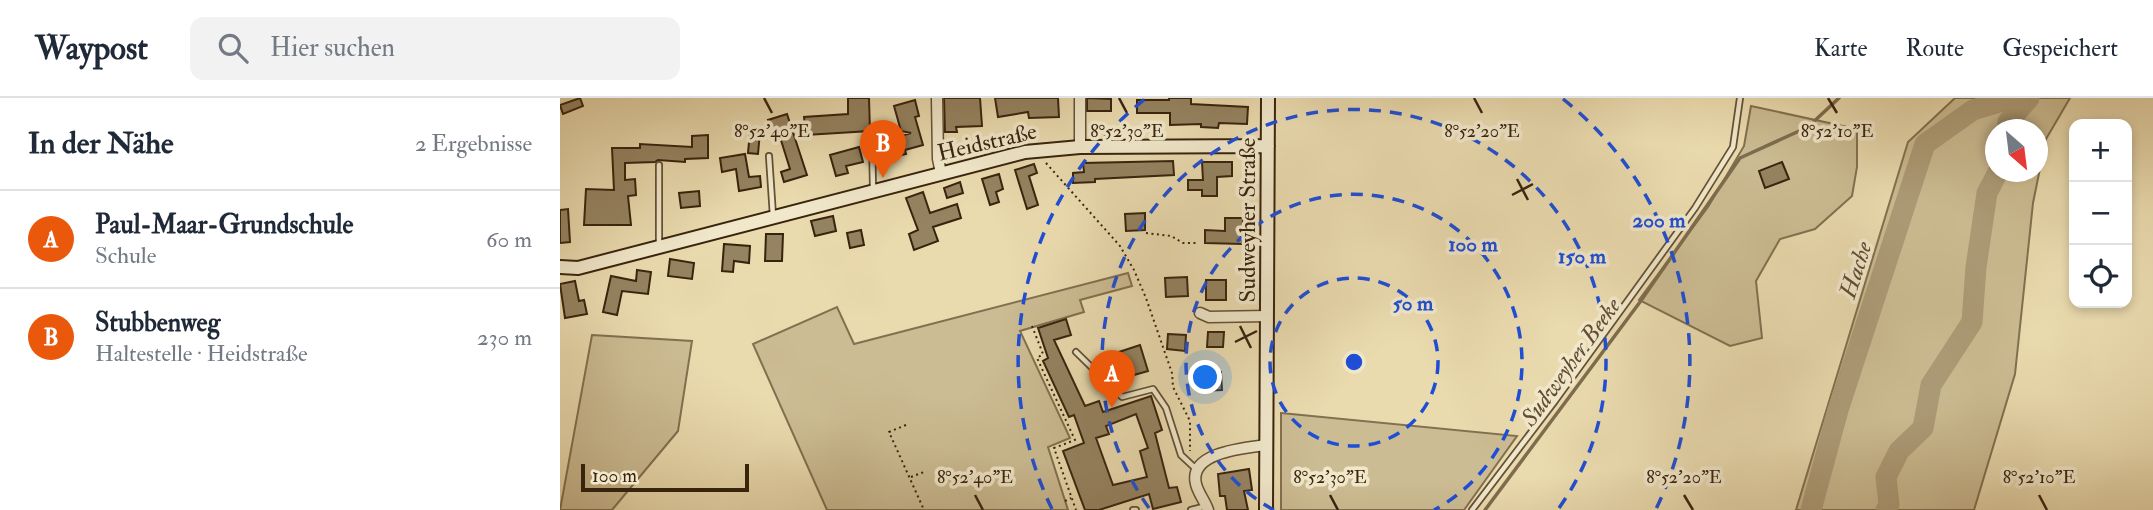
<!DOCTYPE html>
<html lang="de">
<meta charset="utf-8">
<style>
:root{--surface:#fff;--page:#f2f2f3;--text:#1f2937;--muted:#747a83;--line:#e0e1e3;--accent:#ea580c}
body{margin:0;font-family:"IM FELL Double Pica",serif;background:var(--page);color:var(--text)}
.controls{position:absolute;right:21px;top:21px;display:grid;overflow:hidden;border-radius:14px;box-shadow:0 4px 10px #0003}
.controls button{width:63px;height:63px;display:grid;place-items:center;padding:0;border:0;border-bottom:2px solid var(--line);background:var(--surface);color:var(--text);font:35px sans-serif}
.compass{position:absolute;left:1425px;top:21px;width:63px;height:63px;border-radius:50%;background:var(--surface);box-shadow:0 4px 10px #0003;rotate:152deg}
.scale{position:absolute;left:21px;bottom:18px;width:168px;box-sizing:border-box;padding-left:7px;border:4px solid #38230d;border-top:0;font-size:19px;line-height:24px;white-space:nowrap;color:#38230d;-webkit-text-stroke:5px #f1e8cb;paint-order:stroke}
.you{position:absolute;left:646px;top:280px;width:24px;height:24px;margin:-18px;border:5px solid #fff;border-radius:50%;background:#1a73e8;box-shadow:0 0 0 10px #1a73e833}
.badge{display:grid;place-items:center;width:46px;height:46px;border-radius:50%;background:var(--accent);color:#fff;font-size:23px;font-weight:700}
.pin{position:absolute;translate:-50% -58px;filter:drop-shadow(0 2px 4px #0008)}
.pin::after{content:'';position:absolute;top:37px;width:24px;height:21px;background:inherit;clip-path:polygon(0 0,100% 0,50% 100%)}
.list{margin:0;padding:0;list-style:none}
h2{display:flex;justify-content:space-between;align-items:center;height:91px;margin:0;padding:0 28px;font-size:30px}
h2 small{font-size:23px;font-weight:400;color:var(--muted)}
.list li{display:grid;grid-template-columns:46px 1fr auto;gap:21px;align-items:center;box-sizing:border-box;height:98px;padding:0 28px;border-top:2px solid var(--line)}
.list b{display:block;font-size:26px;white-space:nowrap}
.list p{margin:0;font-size:23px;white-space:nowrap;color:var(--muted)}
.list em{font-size:23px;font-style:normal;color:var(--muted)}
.icon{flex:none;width:38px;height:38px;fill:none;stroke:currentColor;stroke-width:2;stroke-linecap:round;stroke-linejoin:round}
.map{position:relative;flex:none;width:1593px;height:412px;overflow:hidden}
header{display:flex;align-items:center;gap:42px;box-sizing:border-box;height:98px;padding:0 35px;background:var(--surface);border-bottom:2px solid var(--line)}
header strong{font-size:33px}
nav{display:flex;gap:38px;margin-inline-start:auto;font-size:24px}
.search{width:490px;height:63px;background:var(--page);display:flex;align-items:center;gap:18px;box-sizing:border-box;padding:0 24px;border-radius:14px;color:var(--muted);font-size:26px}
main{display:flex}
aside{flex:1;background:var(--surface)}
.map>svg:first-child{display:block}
</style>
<header>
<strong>Waypost</strong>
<div class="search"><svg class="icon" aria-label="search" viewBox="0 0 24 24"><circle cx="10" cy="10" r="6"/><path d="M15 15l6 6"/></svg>Hier suchen</div>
<nav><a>Karte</a><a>Route</a><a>Gespeichert</a></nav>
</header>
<main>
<aside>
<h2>In der Nähe<small>2 Ergebnisse</small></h2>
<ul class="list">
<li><span class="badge">A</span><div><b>Paul-Maar-Grundschule</b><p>Schule</p></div><em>60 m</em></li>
<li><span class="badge">B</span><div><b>Stubbenweg</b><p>Haltestelle · Heidstraße</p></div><em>230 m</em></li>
</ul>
</aside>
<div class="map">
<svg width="1593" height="412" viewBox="0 0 1593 412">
<rect width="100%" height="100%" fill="#eadbaf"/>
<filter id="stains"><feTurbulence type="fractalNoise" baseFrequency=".00286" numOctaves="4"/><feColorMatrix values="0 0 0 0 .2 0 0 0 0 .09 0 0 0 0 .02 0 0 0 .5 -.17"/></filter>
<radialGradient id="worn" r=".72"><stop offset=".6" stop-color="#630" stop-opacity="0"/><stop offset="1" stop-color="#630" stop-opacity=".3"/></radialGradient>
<path fill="#ccbc93" stroke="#827050" stroke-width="2" fill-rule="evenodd" d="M1395,0H1510L1486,41L1473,105L1455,276L1414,412H1236L1348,44ZM1436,32H1478V74H1436Z
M1191,8L1297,31V69L1292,98L1255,131L1220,141L1196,183L1202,240L1170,248L1079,202L1148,109L1184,48Z
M568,175L572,188L520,202L524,214L460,233L510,340L488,349L508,412H267L193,246L277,209L294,246Z
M32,237L132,243L118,333L52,412H0Z
M721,315L957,338L904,412H721Z"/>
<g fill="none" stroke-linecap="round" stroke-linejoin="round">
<path stroke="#7e6c4d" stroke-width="3.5" d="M925,412L1080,204L1180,60L1248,29L1279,0"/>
<path stroke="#ad9c78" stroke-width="21" d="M1447,32L1448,24L1469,0
M1251,412L1278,312L1365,46L1413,12L1453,0
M1326,412L1329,407L1326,379L1339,353L1363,330L1371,287L1412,224L1416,169L1427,95L1438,74"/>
</g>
<path fill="#958361" stroke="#38230d" stroke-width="2" fill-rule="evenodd" d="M20,0L23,8L3,16L0,7Z
M288,0H309L310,33L246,37L244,19L288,16Z
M384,0H420L422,28L396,29L397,34H385Z
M435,0H498L499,19L469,20L468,14L438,19Z
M527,0L551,1V13H527Z
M609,0H631V6L688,9L687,26L659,25L658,30L641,29V26L610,27V15H577V2H609Z
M355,2L359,18L355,19L363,47L345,52L346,56L320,62L319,44L351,35L341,33L334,8Z
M227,16L247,77L224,84L221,74L230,71L220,39L215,41L208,22Z
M190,33L200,34L198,56L188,55Z
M148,37V60L125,61V64L98,62L95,64L65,65V82L75,81L76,97L68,98L71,127H24L26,91L54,92L52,50H80V46L132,49V38Z
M299,49L303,64L286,68L288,75L276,78L270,57Z
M185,56L189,79L200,78L201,89L179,93L176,71L162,74L160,60Z
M613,63L614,77L535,81V84L513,85V75L524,74L523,65Z
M642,64H672V78L657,79V98H642V92H628V82H643Z
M1222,64L1229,81L1205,90L1199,73Z
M474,66L477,75L469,78L478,107L467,111L455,72Z
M439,76L443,91L436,94L439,104L430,107L422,81Z
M400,84L403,95L387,100L384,90Z
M139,93L140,108L121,110L119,95Z
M363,94L370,115L397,106L401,120L373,129L378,143L354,152L349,136L358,132L346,100Z
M8,111L10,144L0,145V112Z
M585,115V132L566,133L565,116Z
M273,118L276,133L255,138L251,123Z
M665,120H683L682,146L645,145V132L665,133Z
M301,132L304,147L290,150L287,135Z
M206,136H223L222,163H205Z
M164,146L190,148L189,165L174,163L173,174L162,173Z
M110,161L134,165L132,181L108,178Z
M77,172L91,174L88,196L62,193L57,217L43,214L51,178L76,183Z
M627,179L628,198L606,199L605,180Z
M646,182H666V202H646Z
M15,183L19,203L24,202L27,216L5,220L0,186Z
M506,221L511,237L494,242L525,308L539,303L543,314L591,298L602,332L595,335L609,390L617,389L621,404L593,411L589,396L539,412H525L503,353L524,345L514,317L509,319L483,263L488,260L478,230ZM576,316L588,350L580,353L587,379L553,387L536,340L549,336L546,328Z
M648,234H664L663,249H647Z
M608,236L626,237L625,253L607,251Z
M580,247L588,273L567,279L559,254Z
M661,274L662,292L639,293L638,275Z
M689,371L692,392L684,393L688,412H667L665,398H660L658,376Z"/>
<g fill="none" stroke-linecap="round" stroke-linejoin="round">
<g stroke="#645136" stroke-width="8">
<path id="lane" d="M312,38L313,91
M209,58L213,118
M99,67V148
M516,254L562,299L593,291L606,310L621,357L636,371
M573,412H576
M631,412L647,408
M912,412L995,303L1135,110L1173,49L1180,0"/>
</g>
<g stroke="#645136" stroke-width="13">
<path id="street" d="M377,0L378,61L381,75
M520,0V49
M640,215L649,219L707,218
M648,412C645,403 638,395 636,386C628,354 685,350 706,347"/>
</g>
<g stroke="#38230d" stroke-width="16">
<path id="secondary" d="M0,169L18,170L465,54L520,49L708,48
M706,412L708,0"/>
</g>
<path stroke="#38230d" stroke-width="2" stroke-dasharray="2 3.5" stroke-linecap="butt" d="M486,65L560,148L574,172L586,200L612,275L613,289L630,323V353
M586,135L611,138L623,145H636
M472,228L483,256L477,260L515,342L494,350L516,412
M346,327L329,334L364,412
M351,379L364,374
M505,403L511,400"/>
<use href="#lane" stroke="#f1e8cb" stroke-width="4.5"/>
<use href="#street" stroke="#f1e8cb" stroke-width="10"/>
<use href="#secondary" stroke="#f1e8cb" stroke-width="12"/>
</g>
<path fill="none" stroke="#38230d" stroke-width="2.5" d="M204,0L212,15M559,0L567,15M914,0L922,15M1268,0L1277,15M957,81L968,102M952,97L973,86M680,228L691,250M675,244L697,233M415,397L423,412M770,397L778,412M1124,397L1133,412M1479,397L1487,412"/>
<g fill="none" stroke="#1d4ed8" stroke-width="3.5" stroke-dasharray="12 9">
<circle cx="794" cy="264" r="84"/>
<path d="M714 412A168 168 0 1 1 874 412"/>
<path d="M589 410A252 252 0 1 1 999 410"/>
<path d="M492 411A336 336 0 0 1 585 1M1003 1A336 336 0 0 1 1096 411"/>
</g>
<g text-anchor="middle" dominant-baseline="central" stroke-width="7" stroke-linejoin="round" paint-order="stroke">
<g font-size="23" fill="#38230d" stroke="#f1e8cb">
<text transform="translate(427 44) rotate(-13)">Heidstraße</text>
<text transform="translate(687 122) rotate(-90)">Sudweyher Straße</text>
</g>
<g font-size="24" font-style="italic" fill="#614d32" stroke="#f1e8cb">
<text transform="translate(1296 172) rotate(-72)">Hache</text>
<text transform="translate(1011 264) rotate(-54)">Sudweyher Beeke</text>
</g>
</g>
<g font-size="18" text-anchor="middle" fill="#38230d" stroke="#f1e8cb" stroke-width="7" stroke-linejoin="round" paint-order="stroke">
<text x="922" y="39">8°52'20"E</text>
<text x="1277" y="39">8°52'10"E</text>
<text x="212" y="39">8°52'40"E</text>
<text x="567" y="39">8°52'30"E</text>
<text x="415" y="385">8°52'40"E</text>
<text x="770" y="385">8°52'30"E</text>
<text x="1124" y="385">8°52'20"E</text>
<text x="1479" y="385">8°52'10"E</text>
</g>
<circle cx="794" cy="264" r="10" fill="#1d4ed8" stroke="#f1e8cb" stroke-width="3.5"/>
<g font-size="21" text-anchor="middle" font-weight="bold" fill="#1d4ed8" stroke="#f1e8cb" stroke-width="7" stroke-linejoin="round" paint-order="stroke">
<text x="1099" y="129">200 m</text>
<text x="913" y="153">100 m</text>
<text x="1022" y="165">150 m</text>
<text x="853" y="212">50 m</text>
</g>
<rect width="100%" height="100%" filter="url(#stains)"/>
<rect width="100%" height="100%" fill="url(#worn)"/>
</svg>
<div class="controls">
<button>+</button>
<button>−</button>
<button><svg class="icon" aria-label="locate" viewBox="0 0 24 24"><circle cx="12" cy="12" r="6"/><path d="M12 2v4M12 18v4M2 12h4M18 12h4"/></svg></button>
</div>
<svg class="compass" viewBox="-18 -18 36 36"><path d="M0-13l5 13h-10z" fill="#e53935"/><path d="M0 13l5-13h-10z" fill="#747a83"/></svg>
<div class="scale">100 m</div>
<div class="you"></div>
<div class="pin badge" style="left:552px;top:310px">A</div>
<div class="pin badge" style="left:323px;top:80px">B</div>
</div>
</main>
